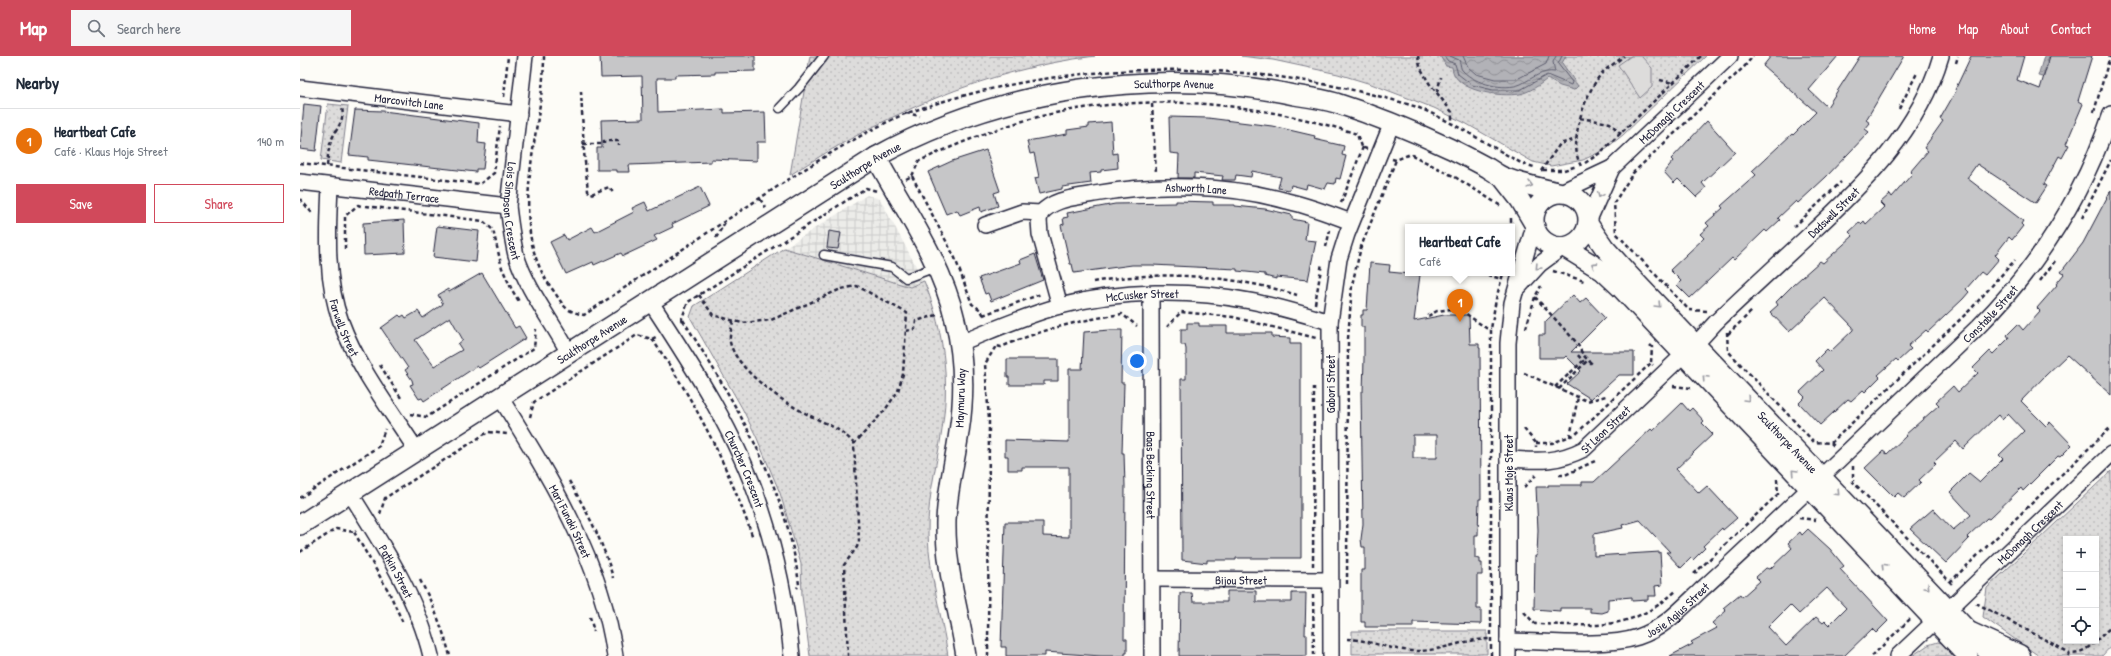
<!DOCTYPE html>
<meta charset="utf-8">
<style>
:root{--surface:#fff;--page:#f6f6f7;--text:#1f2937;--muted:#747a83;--line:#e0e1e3;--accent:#d1495b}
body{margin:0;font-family:"Patrick Hand",sans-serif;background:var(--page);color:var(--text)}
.controls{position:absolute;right:12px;bottom:12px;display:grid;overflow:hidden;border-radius:0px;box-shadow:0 2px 6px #0003}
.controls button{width:36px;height:36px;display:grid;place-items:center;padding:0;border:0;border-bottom:1px solid var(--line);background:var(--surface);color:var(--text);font:20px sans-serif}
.you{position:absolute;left:837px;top:305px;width:14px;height:14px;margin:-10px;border:3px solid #fff;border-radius:50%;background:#1a73e8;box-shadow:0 0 0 6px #1a73e833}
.badge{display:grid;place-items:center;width:26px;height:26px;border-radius:50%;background:var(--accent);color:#fff;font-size:13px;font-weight:700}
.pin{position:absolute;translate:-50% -33px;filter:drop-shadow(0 1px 2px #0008)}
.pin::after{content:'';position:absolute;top:21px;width:14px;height:12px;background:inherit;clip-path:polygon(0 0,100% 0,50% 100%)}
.popup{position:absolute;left:1105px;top:168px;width:110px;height:52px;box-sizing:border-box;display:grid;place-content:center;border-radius:0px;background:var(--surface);filter:drop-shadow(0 1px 3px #0005);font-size:13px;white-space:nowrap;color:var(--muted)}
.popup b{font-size:15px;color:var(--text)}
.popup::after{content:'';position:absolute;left:50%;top:100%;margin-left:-8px;border:8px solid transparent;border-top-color:var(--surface)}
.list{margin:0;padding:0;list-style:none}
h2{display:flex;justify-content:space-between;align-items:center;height:52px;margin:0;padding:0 16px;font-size:17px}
h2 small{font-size:13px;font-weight:400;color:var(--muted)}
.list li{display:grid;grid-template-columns:26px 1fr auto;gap:12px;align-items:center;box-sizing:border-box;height:64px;padding:0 16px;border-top:1px solid var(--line)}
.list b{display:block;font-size:15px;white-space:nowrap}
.list p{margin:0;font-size:13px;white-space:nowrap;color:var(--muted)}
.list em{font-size:13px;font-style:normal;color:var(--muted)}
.actions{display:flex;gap:8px;padding:12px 16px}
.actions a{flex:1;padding:9px 0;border:1px solid var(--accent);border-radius:0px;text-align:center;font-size:14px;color:var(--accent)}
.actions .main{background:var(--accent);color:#fff}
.icon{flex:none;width:22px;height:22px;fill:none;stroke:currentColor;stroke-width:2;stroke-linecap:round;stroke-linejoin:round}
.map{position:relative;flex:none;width:1811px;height:600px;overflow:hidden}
header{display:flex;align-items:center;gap:24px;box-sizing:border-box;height:56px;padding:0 20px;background:var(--accent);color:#fff}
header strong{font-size:19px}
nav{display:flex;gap:22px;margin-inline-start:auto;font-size:14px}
.search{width:280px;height:36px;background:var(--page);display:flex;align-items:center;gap:10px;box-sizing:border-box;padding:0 14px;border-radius:0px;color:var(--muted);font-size:15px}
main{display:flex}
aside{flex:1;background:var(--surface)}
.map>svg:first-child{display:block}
</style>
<header>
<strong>Map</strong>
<div class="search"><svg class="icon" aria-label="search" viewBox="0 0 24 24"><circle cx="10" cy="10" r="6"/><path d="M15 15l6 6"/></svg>Search here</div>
<nav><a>Home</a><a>Map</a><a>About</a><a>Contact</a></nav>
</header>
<main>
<aside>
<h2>Nearby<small></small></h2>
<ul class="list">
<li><span class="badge" style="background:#e8710a">1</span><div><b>Heartbeat Cafe</b><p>Café · Klaus Moje Street</p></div><em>140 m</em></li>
</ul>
<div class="actions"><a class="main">Save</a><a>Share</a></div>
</aside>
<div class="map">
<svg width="1811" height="600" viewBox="0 0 1811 600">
<defs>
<pattern id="industrial-grid" width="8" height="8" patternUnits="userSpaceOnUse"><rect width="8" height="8" fill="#ecece9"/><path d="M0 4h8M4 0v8" fill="none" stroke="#cacac9"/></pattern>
<pattern id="grass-dots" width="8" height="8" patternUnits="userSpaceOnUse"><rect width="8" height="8" fill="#dddcdb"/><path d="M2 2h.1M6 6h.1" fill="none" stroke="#bdbcbd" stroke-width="1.8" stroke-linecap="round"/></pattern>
<pattern id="water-waves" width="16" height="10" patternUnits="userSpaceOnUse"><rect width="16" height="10" fill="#b2b2b7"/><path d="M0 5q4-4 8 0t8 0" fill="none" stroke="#909096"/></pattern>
</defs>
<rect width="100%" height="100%" fill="#fdfcf7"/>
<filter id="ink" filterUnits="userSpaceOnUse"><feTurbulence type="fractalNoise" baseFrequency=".025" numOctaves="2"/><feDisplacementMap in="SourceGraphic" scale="8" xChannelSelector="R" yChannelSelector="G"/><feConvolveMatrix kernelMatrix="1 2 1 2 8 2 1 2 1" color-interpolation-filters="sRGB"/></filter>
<g filter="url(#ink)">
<path fill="url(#industrial-grid)" d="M567,139L580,143L624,225L610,231L484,192Z"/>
<path fill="url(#grass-dots)" stroke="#807f8b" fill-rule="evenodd" d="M510,0H795C683,14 585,58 490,119Z
M941,0H1406L1323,79L1304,94L1283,104L1251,110L1233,106L1165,67L1134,52L1071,28L1038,18L973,4Z
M28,48L48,50L41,107L21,104Z
M484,192L610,231L624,225C641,267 649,313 644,358C640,399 627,437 628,478C629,519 642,559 648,600H510L502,540L501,508L480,437L456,380L442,352L390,261L394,250Z
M1811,415V590L1802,600H1739L1683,561L1687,532ZM1766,483H1796V585H1766Z
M1052,575H1187V598H1052Z
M1638,586L1642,587L1658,600H1612L1628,589Z"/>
<path fill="#dddcdb" stroke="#807f8b" d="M1331,0H1341L1352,12V31L1340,42L1318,9Z"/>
<path fill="url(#water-waves)" stroke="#787885" d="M1140,0H1266L1262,7L1278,30L1274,34L1260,30L1247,23C1240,29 1229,36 1220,38C1200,41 1154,36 1152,11L1146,10Z
M1744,0H1749L1743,21L1738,20Z"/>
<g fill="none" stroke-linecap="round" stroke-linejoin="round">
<path stroke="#5c5c6d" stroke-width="1" d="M1144,0L1148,5L1155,8L1158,18L1172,29L1193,34H1220L1247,19L1271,29L1272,26L1258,8L1262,0
M1150,0L1159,4C1161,8 1160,13 1163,15C1175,28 1205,35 1221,28C1233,22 1242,14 1255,16L1253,6L1256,0
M1163,0L1168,11L1176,18L1195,23H1217L1246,8L1249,0"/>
</g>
<path fill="#c6c6c8" stroke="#22223b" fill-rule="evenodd" d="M300,0H455V15L415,16V18L375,19V22H357L358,56L424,53V57L465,56L466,86H457V105L411,103V106L329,109L330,116H317V114H297V92H302L301,64L343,63L342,20L301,21Z
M1471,0H1538L1509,34L1527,51L1560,0H1604L1566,64L1570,67L1565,73L1569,76L1526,121L1498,147L1496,145L1478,162L1480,164L1467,176L1465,174L1434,204L1432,202L1390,242L1377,229L1381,225L1370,214L1404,182L1400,178L1409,170L1406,167L1423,152L1421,150L1456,119L1452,115L1492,78L1493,79L1516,56L1463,10Z
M1671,0H1724L1717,24L1740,33L1750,0H1792L1778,45L1783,48L1766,88L1769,89L1762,102L1759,100L1744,128L1747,130L1736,147L1677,108L1667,122L1723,165L1721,168L1723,170L1712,184L1709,181L1695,199L1699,203L1685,219L1681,216L1666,233L1669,236L1663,243L1628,276L1626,274L1608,290L1611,293L1598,305L1596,303L1578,319L1580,321L1565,336L1563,334L1551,345L1548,343L1520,369L1499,347L1505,341L1500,336L1523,314L1515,305L1527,293L1530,296L1553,274V271L1525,242L1489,276L1470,256L1478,249L1476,246L1493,229L1520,205L1523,207L1553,180L1549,176L1560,166L1561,168L1564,165L1566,168L1584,151L1580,147L1590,138L1592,141L1612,118L1610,116L1628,95L1624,92L1643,65L1640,63L1656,35L1655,34Z
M4,48L21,50L16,95L0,93Z
M55,54L83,55L179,67L178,87L186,88L183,113H176V116L68,104V101L49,99Z
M869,61L908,62L972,70L1015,80L1014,83L1044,90L1042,99L1046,100L1040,123L1036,122L1035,128L1028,127L1025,133L1007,128L1006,133L991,129L990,134L978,132L981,121L952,115L951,121L936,119L935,124H922L923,120L894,117V122H878L879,98L870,97Z
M1407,65L1435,96L1402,127L1406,132L1396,141L1378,123L1374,127L1364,116L1373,105L1371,103Z
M811,66L813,98L817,97L818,112L801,114V116L790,117L791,127L762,131V133L739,138L735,122L739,121L734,97L730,98L727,85L767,78V74L789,71V68Z
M686,94L700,135L694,137L698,150L681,156L680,151L660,159L657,154L646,158L628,116L652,105Z
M400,131L409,150L372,168L373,171L354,180L357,184L323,200L321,197L294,209L293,206L266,218L250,186L264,179L267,184L292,171L295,176L334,156L332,152L345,146L349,155Z
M1811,134V339L1767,299L1745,320L1721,345L1746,370L1750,366L1772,389L1760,401L1758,400L1723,435L1721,432L1689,463L1687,462L1667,481L1669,483L1646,507L1610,473L1633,453L1653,474L1671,459L1650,436L1669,417L1680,426L1703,403L1699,399L1724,375L1708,358L1702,364L1698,359L1663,393L1656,385L1634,406L1636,408L1619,424L1621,426L1604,442L1598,437L1594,441L1565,412L1583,395L1587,398L1606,380L1605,379L1639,349L1636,346L1653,330L1658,336L1678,317L1673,312L1690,295L1693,298L1709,282L1707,279L1718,268L1723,274L1740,255L1737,252L1757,229L1756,228L1764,218L1761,216L1783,187Z
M876,145L913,146V149H935V150L965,153L992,159V163L1007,166L1005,184L1016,185L1008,224L976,221V223L965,220V218L937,215V213L852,209H832L774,217L772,208H770L761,169L764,168L763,162L768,161L767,157L815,148L876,147Z
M104,164L105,197L64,199L63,167Z
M137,170L179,175L176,206L133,201Z
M529,175L541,177L538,193L527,192Z
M735,198L743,224L691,245L688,237L685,238L679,222L721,207L720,204Z
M1070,207L1090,209L1089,216L1120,219L1114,265L1144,259H1169L1170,288H1179V292H1180L1181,443H1179L1178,479H1175V502L1180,503V507H1182V519H1177V553H1181V568L1113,566V571H1065V566H1061V514H1065V491H1062L1061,483L1063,468L1061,336H1063L1064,303V271H1061V259H1063V254H1067ZM1113,379H1137V402H1113Z
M182,217L215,272L219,270L226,282L179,312L177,310L124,345L122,342L119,343L110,329L113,328L112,324L105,314L108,312L81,272L99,259L101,261L104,259L106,262L118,255L123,262L143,248L138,239L148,233L149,236ZM150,261L163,284L158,288L162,294L134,310L115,284Z
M1273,239L1280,247L1286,242L1305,262L1271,296H1334V319H1319L1297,339L1296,338L1291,343L1267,328L1281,315L1266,300L1264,302H1239V279H1245V266Z
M887,267H899V270H927V277H972V281L990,282V288H1001V502H936V504H907V507L882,504L881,323H886V293L885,289H881V273H887Z
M810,274H822L821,327H824L822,397H824L825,430L824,583H827V597H825V600H801L745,596V600H706V591H701L705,466H743V480L769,481V411H722V414H708V400H705V384L769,386V313H782L784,276Z
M707,303H758V325H744V329H709V321H707Z
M1382,347L1389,355L1392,352L1404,365L1402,367L1413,378L1376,413L1399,437L1407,430L1437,462L1423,474L1422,472L1403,490L1405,492L1393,504L1391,502L1381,512L1366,496H1370L1340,464L1322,469L1323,472L1294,478V500L1360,496L1362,529L1355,530L1356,540H1348V544L1332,545V541L1308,543V555L1302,557L1290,556V552H1260V555L1234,553L1235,500H1237L1238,474L1236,431H1248V429H1282V426H1294L1351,373L1353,375Z
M1508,473L1530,493L1544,510L1540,513L1588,565L1576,577L1572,573L1544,600H1370L1393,588L1391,586L1417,572L1412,567L1426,555L1423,552L1440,538L1442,541L1460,525L1456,521L1466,512L1470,513L1492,492L1488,487L1500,476L1502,479ZM1527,532L1546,552L1529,569L1525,565L1523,567L1516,561L1486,590L1468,571L1490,549L1499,558Z
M927,535H956V546H992V537H1006L1005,579H1007V600H879L880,537H892L893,546H927Z"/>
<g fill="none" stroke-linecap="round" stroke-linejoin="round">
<g stroke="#22223b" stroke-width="11">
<path id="service" d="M480,52L499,32L524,0
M524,199L592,211L606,222L636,211"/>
</g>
<g stroke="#22223b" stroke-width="18">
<g id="minor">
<path id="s1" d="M225,0L208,150C210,166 212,183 216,199C227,234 252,265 269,297"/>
<path id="s2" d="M0,32L219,58"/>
<path id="s3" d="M0,126L208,150"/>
<path id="s4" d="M30,130C28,175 25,223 41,266C58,312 90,353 117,395"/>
<path id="s5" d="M1261,136L1312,112L1430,0"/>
<path d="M1288,166L1312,112"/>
<path d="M685,169L722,156L741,157"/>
<path d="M1218,232L1240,208L1263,191"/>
<path id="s6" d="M851,238L852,600"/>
<path id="s7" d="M350,245C392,309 437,378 461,452C477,500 487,550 492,600"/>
<path id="s8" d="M760,250L740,178L739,164L741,157C755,142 775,142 794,138C857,127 925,128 987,145C1009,150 1030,158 1051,166"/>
<path id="s9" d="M660,287C693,274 726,259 760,250C821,234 889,233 950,245C977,250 1003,258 1030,266"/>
<path id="s10" d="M1395,289L1416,266C1446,237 1477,209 1507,181C1563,129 1619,75 1641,0"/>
<path id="s11" d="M200,341C250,421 302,505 315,600"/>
<path id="s12" d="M1208,403C1239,405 1256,407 1284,393L1383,299"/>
<path id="s13" d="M1521,421L1677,272C1738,211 1783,140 1811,58"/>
<path id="s14" d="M50,437C82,488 117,541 131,600"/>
<path id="s15" d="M852,523L1030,524"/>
<path id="s16" d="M1648,554L1811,398"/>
<path id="s17" d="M1208,585C1244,585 1305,592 1338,581C1363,573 1382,552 1401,534C1438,501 1474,466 1510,432"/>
<path d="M1031,600L1030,266L1039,203L1047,178L1092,67"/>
<path d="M1208,600V287L1212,247L1234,170"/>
<path d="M1598,600L1636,564"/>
</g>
</g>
<g stroke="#22223b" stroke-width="22">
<g id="tertiary">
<path d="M576,101C604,153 642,206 655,264C664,301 665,338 659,376C655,406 647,434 646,465C645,512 659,554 666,600"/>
<path d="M1202,121L1220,144L1233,166"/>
<circle cx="1261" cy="164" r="27"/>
<path id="s18" d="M1288,168L1304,191L1331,221L1692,600"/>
<path d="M1264,191L1303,215L1320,231L1668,600"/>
<path id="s19" d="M0,469L576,101C701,32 854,10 994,39C1007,41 1022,43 1036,47C1074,59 1113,75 1149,92C1162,98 1175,105 1188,112C1193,115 1198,119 1203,121C1221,128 1240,132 1258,136"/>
</g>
</g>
<g stroke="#22223b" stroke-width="25">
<path id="primary" d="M1671,578L1719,600"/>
</g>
<path stroke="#22223b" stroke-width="2.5" stroke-dasharray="4 3" stroke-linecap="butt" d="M244,0C244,75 203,168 253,234C265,251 263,254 284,259C342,220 401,181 460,142C506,112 552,82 602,59C763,0 952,0 1117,51C1153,66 1187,88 1221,107L1234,111
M1118,0L1120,11L1129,27L1152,56V68
M1656,7L1658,0
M1360,24L1373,27
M281,35L284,96L288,135L291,138L309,131L314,138
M1137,36L1141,21
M204,41L208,0
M852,48L856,117
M1599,53L1617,17
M1794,56L1810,0
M606,57L620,60
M1280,62L1310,67L1321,78
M283,88H304V85H319V89
M1092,103L1096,104L1110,98L1155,121L1201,150
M0,107L180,128L194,117L200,70
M1285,107L1300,97L1401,0
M27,110C28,101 28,94 31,85C36,72 45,66 42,51
M1281,110C1267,87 1286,33 1304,15C1310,10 1318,5 1324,0
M1243,114H1264L1277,110
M1241,115L1260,88L1276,83
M612,120L655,202L672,248L681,254L684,260
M606,123L612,120L619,105C660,87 702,69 746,59C848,36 958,46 1057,78L1061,91L1067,93
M0,143L13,158
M460,143L466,152
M1041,147L1063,91
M66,150L183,165L193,174L202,212L212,234L220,247
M1211,162V171
M1782,162L1811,104
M1494,171L1541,126
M416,182L425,166
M1026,191L1030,174
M45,193V160L58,149L61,150
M1253,215L1284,225
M1181,217L1201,223
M1740,225L1755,205
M793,226C860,214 932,219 997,239
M399,239L413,259L442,267L471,264L541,233L557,230L607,257L603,318L598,335L585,354L554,388
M1235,241L1277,287L1283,299L1293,309
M1015,248L1022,207
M1158,252L1161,233
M1407,255L1389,254L1316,177L1314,147L1333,117L1445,10L1453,0
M683,259L741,238
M1128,260L1137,255L1158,252L1186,272L1191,273
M383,264C434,345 488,431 499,529L497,532
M381,265L388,246L566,132L577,135
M433,265C432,271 429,280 430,286C435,312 482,346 505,357C521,366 542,372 554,388L559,485L557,491L544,509L548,600
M867,271L881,256L933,261L1016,282
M1226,272L1235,241L1241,230
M606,275L615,273L616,265L637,259
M1427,276L1428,295L1514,386L1531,387L1534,390
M1428,278L1453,254
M352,283C397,348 427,408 453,482
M1350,289L1352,291L1351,307L1353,309
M80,309L101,342
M1224,317L1287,345L1306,340
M1373,330L1391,332
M1255,331L1283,305L1277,298
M1259,333L1288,304
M110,358L127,361L234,292L236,273
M230,361L234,346L337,279L352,283L356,281
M1224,373L1236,387V391
M1270,381L1278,341
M1236,387H1252L1276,378L1351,307
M1531,387L1670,254L1715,204
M1553,410V426L1653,529
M1259,419H1265L1295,405
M1477,423L1478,439
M269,425C287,455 304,488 313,522
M1224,431L1236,419
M0,442L79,390L85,373
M80,458L85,442L188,376L207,378
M1499,462L1516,464
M54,476L89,536L103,567
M0,496L36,473L54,476L56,474
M1013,510L1014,331
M1394,518L1477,439
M120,524C133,548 143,573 150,600
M1650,526L1811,371
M1047,528L1048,283L1052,229L1061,191L1096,104
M1013,539L1014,600
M1676,547L1770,597
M1224,556L1235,568C1294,569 1330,577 1377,534
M290,561L294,576
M1047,583C1071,584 1092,595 1116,595C1143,595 1163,583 1191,583
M1796,585L1811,571
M688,600L689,364L685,308L696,290L701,291C740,274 780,264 822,258L837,270
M1191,600V273L1196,243L1203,218
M1572,600L1610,563
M1768,600L1770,597C1782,597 1787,593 1796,585"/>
<use href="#service" stroke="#fdfcf7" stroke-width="8"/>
<use href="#minor" stroke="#fdfcf7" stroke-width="15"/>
<use href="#tertiary" stroke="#fdfcf7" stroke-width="19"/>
<use href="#primary" stroke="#fdfcf7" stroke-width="22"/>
</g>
<defs><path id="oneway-chevron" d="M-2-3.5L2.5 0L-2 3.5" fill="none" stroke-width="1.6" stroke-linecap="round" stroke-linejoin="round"/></defs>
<g stroke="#9a9aa2">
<use href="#oneway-chevron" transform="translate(1230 129) rotate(15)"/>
<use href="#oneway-chevron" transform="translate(1300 139) rotate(114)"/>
<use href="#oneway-chevron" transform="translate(1294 209) rotate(-147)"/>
<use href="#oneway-chevron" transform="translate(1238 211) rotate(134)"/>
<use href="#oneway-chevron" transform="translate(1358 249) rotate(46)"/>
<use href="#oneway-chevron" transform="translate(1405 322) rotate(-133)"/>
<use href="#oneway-chevron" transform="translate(1447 343) rotate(46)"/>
<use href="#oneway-chevron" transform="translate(1494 416) rotate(-134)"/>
<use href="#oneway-chevron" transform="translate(1537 437) rotate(46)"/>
<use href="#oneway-chevron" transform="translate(1584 510) rotate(-134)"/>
<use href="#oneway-chevron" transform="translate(1627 531) rotate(46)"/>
</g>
</g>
<g text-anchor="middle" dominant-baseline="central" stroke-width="3" stroke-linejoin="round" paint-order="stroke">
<g font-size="12" fill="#22223b" stroke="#fdfcf7">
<text stroke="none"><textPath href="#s19" startOffset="994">Sculthorpe Avenue</textPath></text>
<text stroke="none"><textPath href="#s2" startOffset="110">Marcovitch Lane</textPath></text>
<text stroke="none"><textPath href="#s5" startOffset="138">McDonagh Crescent</textPath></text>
<text stroke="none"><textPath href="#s19" startOffset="670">Sculthorpe Avenue</textPath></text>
<text stroke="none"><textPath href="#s8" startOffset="256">Ashworth Lane</textPath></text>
<text stroke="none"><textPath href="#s3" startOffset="105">Redpath Terrace</textPath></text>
<text stroke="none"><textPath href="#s1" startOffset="156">Lois Simpson Crescent</textPath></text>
<text stroke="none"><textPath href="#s10" startOffset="192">Dadswell Street</textPath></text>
<text stroke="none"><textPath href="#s9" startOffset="190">McCusker Street</textPath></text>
<text stroke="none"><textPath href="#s13" startOffset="235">Constable Street</textPath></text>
<text stroke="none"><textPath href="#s4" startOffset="144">Farwell Street</textPath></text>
<text stroke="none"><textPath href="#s19" startOffset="346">Sculthorpe Avenue</textPath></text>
<text transform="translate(1030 328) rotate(-90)">Gabori Street</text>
<text transform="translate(660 342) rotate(-88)">Maymuru Way</text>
<text stroke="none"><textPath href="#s12" startOffset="107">St Leon Street</textPath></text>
<text stroke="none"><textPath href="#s18" startOffset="296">Sculthorpe Avenue</textPath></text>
<text stroke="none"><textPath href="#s7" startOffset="193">Churcher Crescent</textPath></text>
<text transform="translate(1208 417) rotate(-90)">Klaus Moje Street</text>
<text stroke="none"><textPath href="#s6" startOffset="181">Baas Becking Street</textPath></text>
<text stroke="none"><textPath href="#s11" startOffset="143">Mari Funaki Street</textPath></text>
<text stroke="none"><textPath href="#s16" startOffset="113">McDonagh Crescent</textPath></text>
<text stroke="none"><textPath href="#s14" startOffset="91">Patkin Street</textPath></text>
<text stroke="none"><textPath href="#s15" startOffset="89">Bijou Street</textPath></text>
<text stroke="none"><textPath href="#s17" startOffset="179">Josie Agius Street</textPath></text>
</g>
</g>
</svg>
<div class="controls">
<button>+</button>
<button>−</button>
<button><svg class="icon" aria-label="locate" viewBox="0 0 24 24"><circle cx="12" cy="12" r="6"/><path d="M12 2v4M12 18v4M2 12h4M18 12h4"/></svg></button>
</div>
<div class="you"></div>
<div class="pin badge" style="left:1160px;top:266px;background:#e8710a">1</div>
<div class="popup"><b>Heartbeat Cafe</b>Café</div>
</div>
</main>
